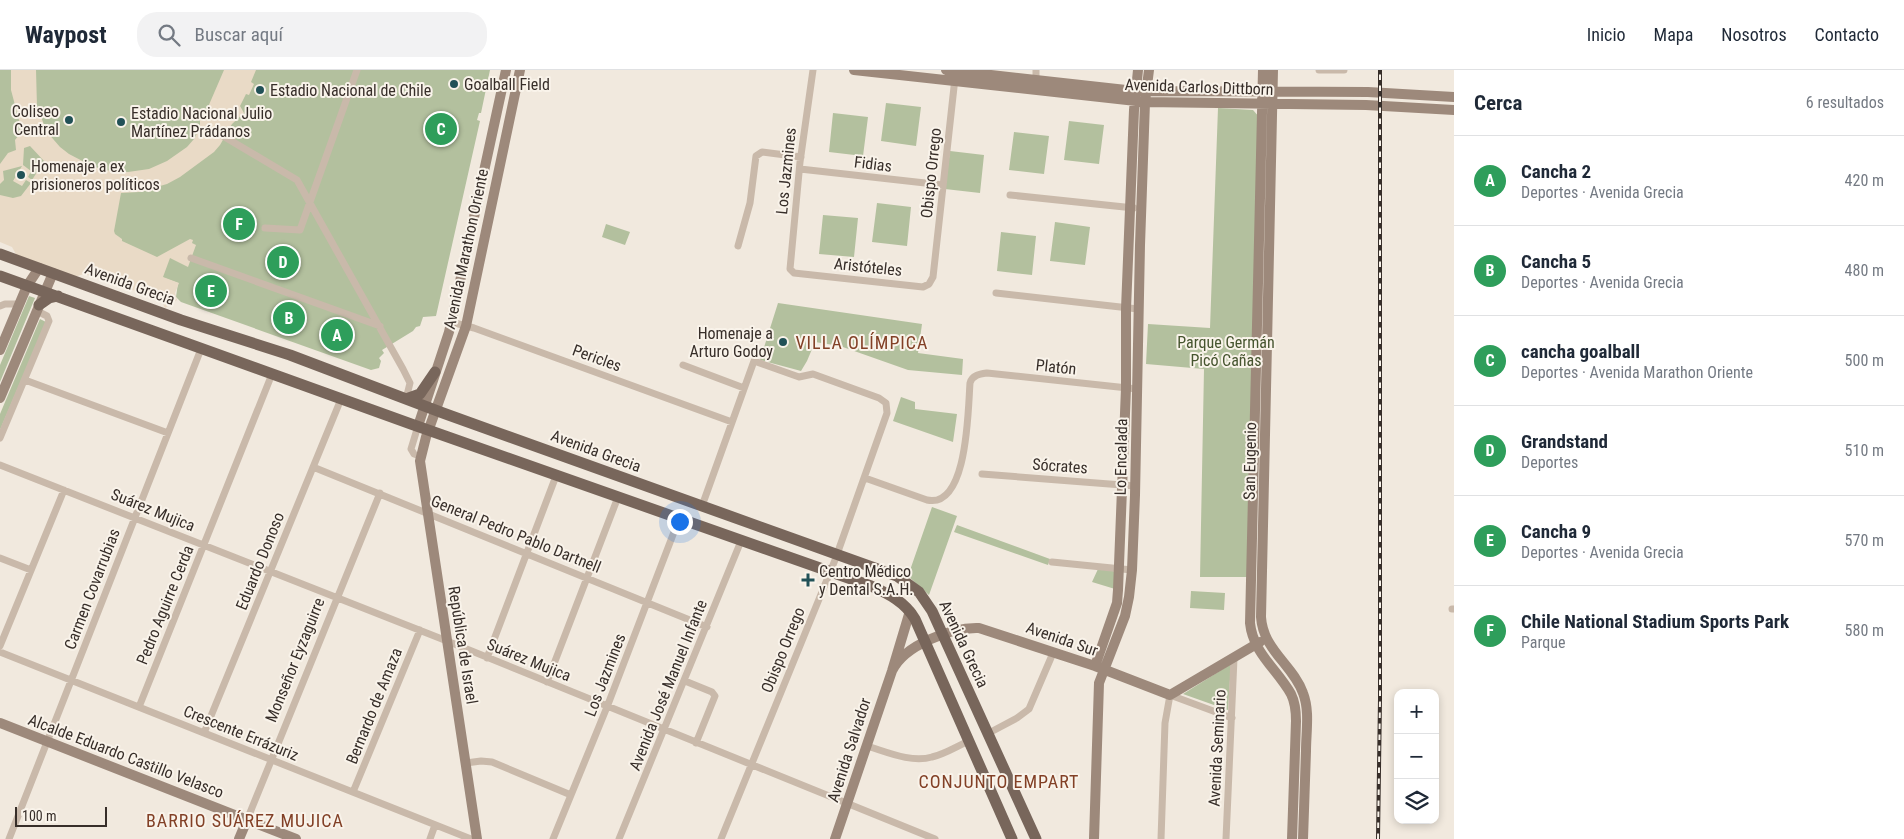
<!DOCTYPE html>
<html lang="es">
<meta charset="utf-8">
<style>
:root{--surface:#fff;--page:#f2f2f3;--text:#1f2937;--muted:#747a83;--line:#e0e1e3;--accent:#215157}
body{margin:0;font-family:"Roboto Condensed",sans-serif;background:var(--page);color:var(--text)}
.controls{position:absolute;right:15px;bottom:15px;display:grid;overflow:hidden;border-radius:10px;box-shadow:0 2px 8px #0003}
.controls button{width:45px;height:45px;display:grid;place-items:center;padding:0;border:0;border-bottom:1px solid var(--line);background:var(--surface);color:var(--text);font:25px sans-serif}
.scale{position:absolute;left:15px;bottom:12px;width:92px;box-sizing:border-box;padding-left:5px;border:2px solid #372e29;border-top:0;font-size:14px;line-height:18px;white-space:nowrap;color:#372e29;-webkit-text-stroke:4px #f9f3ea;paint-order:stroke}
.you{position:absolute;left:679px;top:451px;width:18px;height:18px;margin:-12px;border:4px solid #fff;border-radius:50%;background:#1a73e8;box-shadow:0 0 0 8px #1a73e833}
.badge{display:grid;place-items:center;width:32px;height:32px;border-radius:50%;background:var(--accent);color:#fff;font-size:16px;font-weight:700}
.pin{position:absolute;translate:-50% -50%;border:2px solid #fff;box-shadow:0 1px 5px #0006}
.list{margin:0;padding:0;list-style:none}
h2{display:flex;justify-content:space-between;align-items:center;height:65px;margin:0;padding:0 20px;font-size:21px}
h2 small{font-size:16px;font-weight:400;color:var(--muted)}
.list li{display:grid;grid-template-columns:32px 1fr auto;gap:15px;align-items:center;box-sizing:border-box;height:90px;padding:0 20px;border-top:1px solid var(--line)}
.list b{display:block;font-size:19px;white-space:nowrap}
.list p{margin:0;font-size:16px;white-space:nowrap;color:var(--muted)}
.list em{font-size:16px;font-style:normal;color:var(--muted)}
.icon{flex:none;width:28px;height:28px;fill:none;stroke:currentColor;stroke-width:2;stroke-linecap:round;stroke-linejoin:round}
.map{position:relative;flex:none;width:1454px;height:769px;overflow:hidden}
header{display:flex;align-items:center;gap:30px;box-sizing:border-box;height:70px;padding:0 25px;background:var(--surface);border-bottom:1px solid var(--line)}
header strong{font-size:24px}
nav{display:flex;gap:28px;margin-inline-start:auto;font-size:18px}
.search{width:350px;height:45px;background:var(--page);display:flex;align-items:center;gap:12px;box-sizing:border-box;padding:0 18px;border-radius:20px;color:var(--muted);font-size:19px}
main{display:flex}
aside{flex:1;background:var(--surface)}
.map>svg:first-child{display:block}
</style>
<header>
<strong>Waypost</strong>
<div class="search"><svg class="icon" aria-label="search" viewBox="0 0 24 24"><circle cx="10" cy="10" r="6"/><path d="M15 15l6 6"/></svg>Buscar aquí</div>
<nav><a>Inicio</a><a>Mapa</a><a>Nosotros</a><a>Contacto</a></nav>
</header>
<main>
<div class="map">
<svg width="1454" height="769" viewBox="0 0 1454 769">
<rect width="100%" height="100%" fill="#f1e9de"/>
<path fill="#b3c09e" d="M0,0H490L481,43H479L477,50L480,51L436,246L423,247L420,256L416,257L413,261L382,280L384,283L379,288L381,291L379,298L371,300L181,232L176,227L178,213L0,149Z
M886,33L921,37L916,76L881,71Z
M1218,38L1253,40L1260,48L1248,507H1200L1204,299L1146,294L1148,254L1210,258Z
M833,43L868,47L863,86L829,82Z
M1069,51L1104,55L1099,94L1064,90Z
M1014,62L1049,66L1044,104L1009,100Z
M950,81L984,85L980,123L945,119Z
M877,133L911,137L907,176L872,172Z
M823,145L858,148L854,187L819,184Z
M1055,152L1090,157L1085,195L1050,191Z
M606,154L630,162L625,175L602,167Z
M1001,162L1036,166L1032,205L997,201Z
M29,226L35,228L0,312V295Z
M778,233L922,254L918,283L963,289L962,305L908,300L840,276L815,272L807,291L801,301L760,290Z
M40,249L46,252L0,360V344Z
M901,327L915,332V339L957,344L953,372L893,351Z
M932,437L957,446L929,525L908,506Z
M957,455L1050,489L1048,495L954,462Z
M1098,499L1113,501L1116,502L1115,519L1092,512Z
M1191,521L1225,523L1224,540L1190,538Z
M1231,594L1228,640L1183,624Z"/>
<path fill="#e9dac6" fill-rule="evenodd" d="M11,0H36L37,37L47,62L60,77L69,84L92,96L104,100L128,102L149,99L167,91L187,77L194,69L200,58V49L203,44H205L224,0H256L251,12L254,14L249,25L246,24L240,36L244,43L232,54L220,75L214,82L180,107L167,114L139,122L121,123L114,161L115,164L122,169V171L157,187L190,169L193,170L192,173L196,175L188,197L170,188L163,207L179,213L175,223L177,230L165,238L160,229L84,204L74,207L17,186L12,177L0,172V125L13,128L21,126L31,113L26,110L22,116L13,111L22,96L3,101L4,110L0,114V94L8,83L16,80L15,70L23,60L19,50L11,20ZM30,76L44,91L32,110L28,107L31,101L23,95L24,78Z"/>
<g fill="none" stroke-linecap="round" stroke-linejoin="round">
<path stroke="#c9b9aa" stroke-width="7" d="M813,0L800,92L790,199L794,203L923,217L929,214L933,207L955,8
M1319,0H1344
M1036,10V0
M223,66L297,110L403,299L410,313L406,329
M800,99L943,115
M1010,125L1134,138
M265,158L300,160L357,0
M738,176L750,133L756,86L762,82L801,87
M191,188L380,256
M996,223L1138,239
M0,236L5,234H19
M451,252L474,258L732,352
M683,295L744,318
M25,310L168,363
M418,356L411,379L414,384L420,386
M0,368L49,251L47,246L37,241
M0,395L447,571L935,769
M313,397L707,557
M982,404L1135,416
M865,408L927,430C968,439 968,339 970,313C972,305 980,304 987,303L1137,319
M702,436L754,291L799,307L813,304L879,328L886,333L887,343L835,490L721,769
M0,488L31,500
M1052,492L1132,500
M1452,539H1454
M0,576L64,420
M0,582L471,769
M487,588L556,406
M685,611L712,622L715,626L696,673
M547,612L618,427
M139,637L272,304
M204,663L341,329
M987,664L1017,648L1029,639L1053,583
M867,676C887,682 911,693 932,687C945,684 957,676 969,671
M466,693L481,691L492,692L571,725
M353,722L420,560
M247,750L380,423
M9,769L201,279
M430,769L435,755
M553,769L607,637L679,449
M619,769L741,471
M1161,769L1165,653L1170,625L1232,648
M1226,769L1234,588"/>
<path stroke="#9d897b" stroke-width="10" d="M854,0L1145,32L1366,35L1454,40
M946,0L1135,21L1368,22L1454,27
M1263,0L1250,553C1253,583 1277,599 1291,624C1295,632 1296,642 1296,651L1292,769
M1273,0L1261,547C1263,580 1293,595 1303,623C1310,641 1306,662 1306,681C1305,710 1304,740 1303,769
M0,280L27,216L39,198
M0,328L53,203
M418,356L449,262L506,0
M1095,596L1117,533L1118,520L1126,318V239L1134,40L1138,0
M892,601C904,575 952,557 979,558L1095,596L1170,625L1260,572
M0,653L296,769
M239,769L247,750
M477,769L420,391L426,367L466,256L520,0
M835,769L892,601L910,541
M1094,769L1099,613L1125,546L1129,527L1132,500L1135,425L1140,175L1145,32L1149,0"/>
<path stroke="#78665b" stroke-width="11" d="M0,184L181,250L290,285L443,343L897,506L919,522L932,541L1036,769
M0,206L411,354L871,516C889,524 905,532 915,549L1012,769
M39,235L49,228L58,226
M406,329L420,324L435,302"/>
<g stroke="#372e29" stroke-width="4">
<path id="rail" d="M1378,769L1380,629V0"/>
</g>
<use href="#rail" stroke="#f9f3ea" stroke-width="2" stroke-dasharray="5.5" stroke-linecap="butt"/>
</g>
<g fill="#215157" stroke="#f9f3ea" stroke-width="2">
<circle cx="454" cy="14" r="5"/>
<circle cx="260" cy="20" r="5"/>
<circle cx="69" cy="50" r="5"/>
<circle cx="121" cy="52" r="5"/>
<circle cx="21" cy="105" r="5"/>
<circle cx="783" cy="272" r="5"/>
<path d="M805.5 502.5h5v5h5v5h-5v5h-5v-5h-5v-5h5z"/>
</g>
<g text-anchor="middle" dominant-baseline="central" stroke-width="4" stroke-linejoin="round" paint-order="stroke">
<g font-size="16" fill="#372e29" stroke="#f9f3ea" text-anchor="start">
<text x="464" y="14">Goalball Field</text>
<text x="270" y="20">Estadio Nacional de Chile</text>
<text x="59" y="41" text-anchor="end">Coliseo<tspan x="59" dy="18">Central</tspan></text>
<text x="131" y="43">Estadio Nacional Julio<tspan x="131" dy="18">Martínez Prádanos</tspan></text>
<text x="31" y="96">Homenaje a ex<tspan x="31" dy="18">prisioneros políticos</tspan></text>
<text x="773" y="263" text-anchor="end">Homenaje a<tspan x="773" dy="18">Arturo Godoy</tspan></text>
<text x="819" y="501">Centro Médico<tspan x="819" dy="18">y Dental S.A.H.</tspan></text>
</g>
<g font-size="16" fill="#372e29" stroke="#f9f3ea">
<text transform="translate(1199 17) rotate(2)">Avenida Carlos Dittborn</text>
<text transform="translate(873 94) rotate(7)">Fidias</text>
<text transform="translate(786 101) rotate(-84)">Los Jazmines</text>
<text transform="translate(931 103) rotate(-84)">Obispo Orrego</text>
<text transform="translate(466 179) rotate(-78)">Avenida Marathon Oriente</text>
<text transform="translate(868 197) rotate(6)">Aristóteles</text>
<text transform="translate(130 214) rotate(20)">Avenida Grecia</text>
<text transform="translate(597 288) rotate(20)">Pericles</text>
<text transform="translate(1056 297) rotate(6)">Platón</text>
<text transform="translate(596 381) rotate(20)">Avenida Grecia</text>
<text transform="translate(1121 387) rotate(-89)">Lo Encalada</text>
<text transform="translate(1250 391) rotate(-89)">San Eugenio</text>
<text transform="translate(1060 396) rotate(4)">Sócrates</text>
<text transform="translate(153 440) rotate(22)">Suárez Mujica</text>
<text transform="translate(516 464) rotate(22)">General Pedro Pablo Dartnell</text>
<text transform="translate(260 491) rotate(-68)">Eduardo Donoso</text>
<text transform="translate(92 519) rotate(-69)">Carmen Covarrubias</text>
<text transform="translate(165 535) rotate(-68)">Pedro Aguirre Cerda</text>
<text transform="translate(1062 569) rotate(19)">Avenida Sur</text>
<text transform="translate(964 574) rotate(65)">Avenida Grecia</text>
<text transform="translate(463 575) rotate(81)">República de Israel</text>
<text transform="translate(783 580) rotate(-68)">Obispo Orrego</text>
<text transform="translate(295 590) rotate(-68)">Monseñor Eyzaguirre</text>
<text transform="translate(529 590) rotate(22)">Suárez Mujica</text>
<text transform="translate(605 605) rotate(-69)">Los Jazmines</text>
<text transform="translate(668 615) rotate(-68)">Avenida José Manuel Infante</text>
<text transform="translate(374 636) rotate(-68)">Bernardo de Amaza</text>
<text transform="translate(241 663) rotate(22)">Crescente Errázuriz</text>
<text transform="translate(1217 678) rotate(-87)">Avenida Seminario</text>
<text transform="translate(849 680) rotate(-72)">Avenida Salvador</text>
<text transform="translate(126 686) rotate(21)">Alcalde Eduardo Castillo Velasco</text>
</g>
<g font-size="16" fill="#45542e" stroke="#f9f3ea">
<text x="1226" y="272">Parque Germán<tspan x="1226" dy="18">Picó Cañas</tspan></text>
</g>
<g font-size="18" letter-spacing="1" fill="#824026" stroke="#f9f3ea">
<text x="862" y="272">VILLA OLÍMPICA</text>
<text x="999" y="711">CONJUNTO EMPART</text>
<text x="245" y="750">BARRIO SUÁREZ MUJICA</text>
</g>
</g>
</svg>
<div class="controls">
<button>+</button>
<button>−</button>
<button><svg class="icon" aria-label="layers" viewBox="0 0 24 24"><path d="M12 4l9 5-9 5-9-5zM3 14l9 5 9-5"/></svg></button>
</div>
<div class="scale">100 m</div>
<div class="you"></div>
<div class="pin badge" style="left:337px;top:265px;background:#2e9e5b">A</div>
<div class="pin badge" style="left:289px;top:248px;background:#2e9e5b">B</div>
<div class="pin badge" style="left:441px;top:59px;background:#2e9e5b">C</div>
<div class="pin badge" style="left:283px;top:192px;background:#2e9e5b">D</div>
<div class="pin badge" style="left:211px;top:221px;background:#2e9e5b">E</div>
<div class="pin badge" style="left:239px;top:154px;background:#2e9e5b">F</div>
</div>
<aside>
<h2>Cerca<small>6 resultados</small></h2>
<ul class="list">
<li><span class="badge" style="background:#2e9e5b">A</span><div><b>Cancha 2</b><p>Deportes · Avenida Grecia</p></div><em>420 m</em></li>
<li><span class="badge" style="background:#2e9e5b">B</span><div><b>Cancha 5</b><p>Deportes · Avenida Grecia</p></div><em>480 m</em></li>
<li><span class="badge" style="background:#2e9e5b">C</span><div><b>cancha goalball</b><p>Deportes · Avenida Marathon Oriente</p></div><em>500 m</em></li>
<li><span class="badge" style="background:#2e9e5b">D</span><div><b>Grandstand</b><p>Deportes</p></div><em>510 m</em></li>
<li><span class="badge" style="background:#2e9e5b">E</span><div><b>Cancha 9</b><p>Deportes · Avenida Grecia</p></div><em>570 m</em></li>
<li><span class="badge" style="background:#2e9e5b">F</span><div><b>Chile National Stadium Sports Park</b><p>Parque</p></div><em>580 m</em></li>
</ul>
</aside>
</main>
